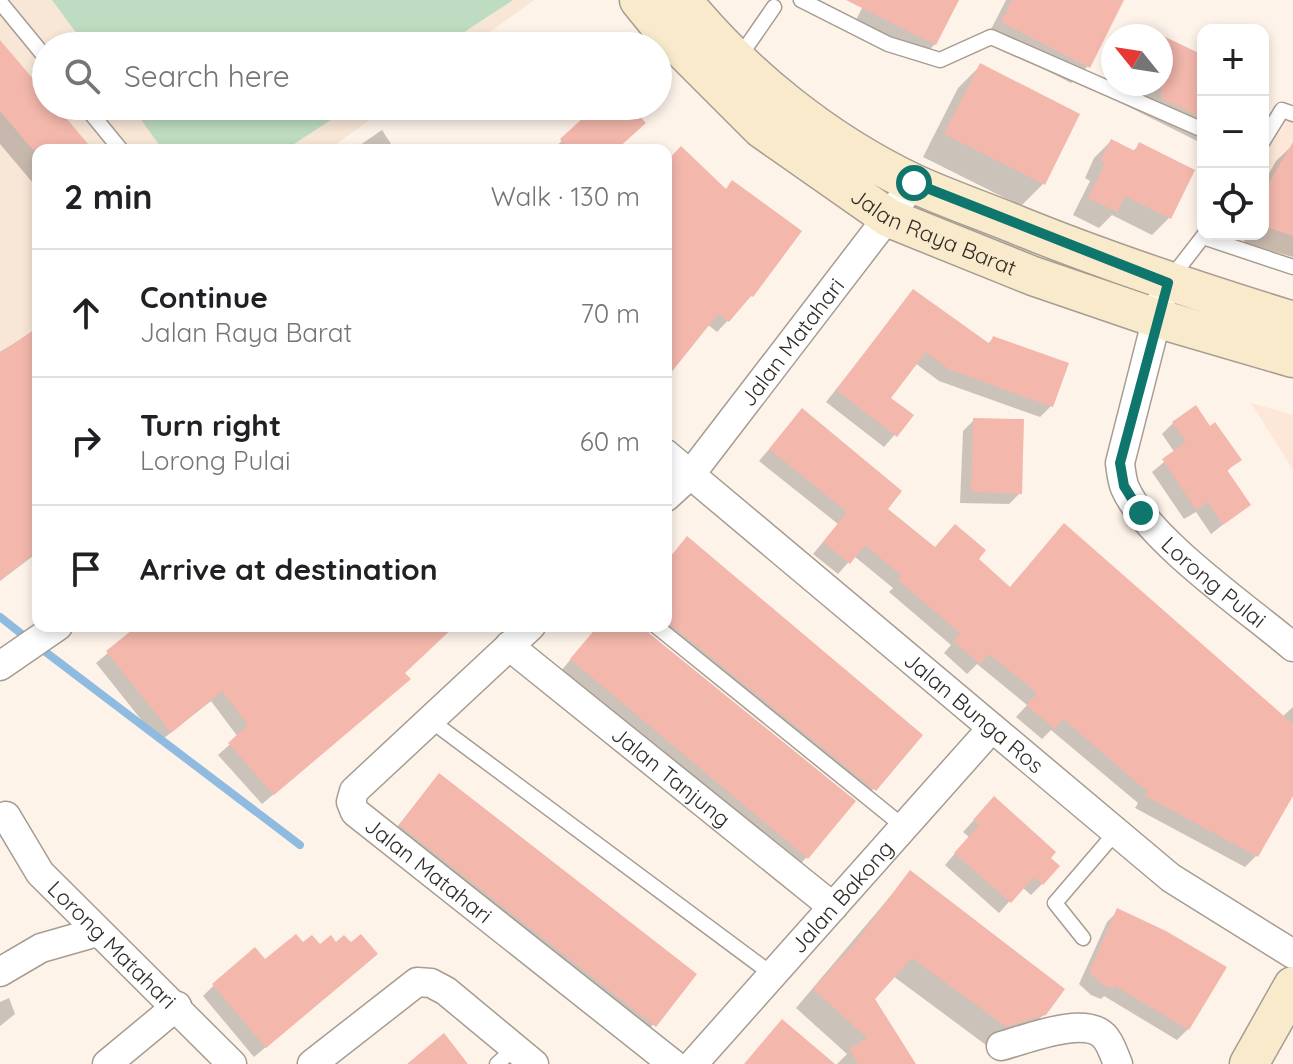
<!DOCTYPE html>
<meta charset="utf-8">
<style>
:root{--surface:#fff;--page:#f2f2f2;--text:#202124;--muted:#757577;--line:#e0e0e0}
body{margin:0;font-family:Quicksand,sans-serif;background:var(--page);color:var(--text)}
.controls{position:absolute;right:24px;top:24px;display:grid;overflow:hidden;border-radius:16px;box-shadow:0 4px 12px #0003}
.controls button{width:72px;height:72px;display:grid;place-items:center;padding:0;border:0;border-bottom:2px solid var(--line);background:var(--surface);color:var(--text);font:40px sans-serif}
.compass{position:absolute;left:1101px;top:24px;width:72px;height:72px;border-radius:50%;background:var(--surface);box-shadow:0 4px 12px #0003;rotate:300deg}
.stop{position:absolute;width:24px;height:24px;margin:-18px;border:6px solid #0f766e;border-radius:50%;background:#fff}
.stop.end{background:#0f766e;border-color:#fff;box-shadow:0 2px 8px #0008}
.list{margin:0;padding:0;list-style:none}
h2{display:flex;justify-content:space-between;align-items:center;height:104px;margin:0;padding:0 32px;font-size:34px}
h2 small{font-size:26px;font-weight:400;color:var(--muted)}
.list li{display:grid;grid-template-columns:52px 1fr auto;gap:24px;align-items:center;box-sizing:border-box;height:128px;padding:0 32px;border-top:2px solid var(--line)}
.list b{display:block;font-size:30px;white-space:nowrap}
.list p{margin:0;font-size:26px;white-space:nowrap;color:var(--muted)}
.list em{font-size:26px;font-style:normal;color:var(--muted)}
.icon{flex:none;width:44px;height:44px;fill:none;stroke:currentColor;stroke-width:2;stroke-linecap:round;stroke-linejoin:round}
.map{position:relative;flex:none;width:1293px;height:1064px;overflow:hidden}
.search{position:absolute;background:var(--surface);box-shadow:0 4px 12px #0003;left:32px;top:32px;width:640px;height:88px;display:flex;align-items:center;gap:20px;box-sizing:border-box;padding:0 28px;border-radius:44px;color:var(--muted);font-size:30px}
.panel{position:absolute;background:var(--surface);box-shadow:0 4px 12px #0003;left:32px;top:144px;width:640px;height:488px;border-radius:16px}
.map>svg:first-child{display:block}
</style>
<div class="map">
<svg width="1293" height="1064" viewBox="0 0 1293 1064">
<rect width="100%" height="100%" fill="#fef3e9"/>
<path fill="#fce7d8" d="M1283,119L1293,122V261L1212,234H1263V151Z
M1251,403L1293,415V470Z"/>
<path fill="#f8e7d7" d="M0,0H534L471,46H46V106H389L328,150H38V441L0,467Z"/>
<path fill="#bedcc1" d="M52,0H513L443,46H86Z
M131,106H352L285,150H163Z"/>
<path fill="#0003" d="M866,0H957L935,44L918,61L852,28Z
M1006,0H1118L1088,66L1071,83L986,39Z
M1161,38L1203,58V138L1199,142L1121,103L1130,84H1161Z
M0,41L46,96V106H54L92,150H38V189L0,144Z
M980,66L1043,184L1021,206L923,157L958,88Z
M599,106H628L618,150H552Z
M382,130L395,150H353Z
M1111,141L1132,152L1139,145L1169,218L1152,235L1112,215L1099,228L1073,215L1090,181L1085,178L1094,158Z
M1293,145V257L1245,243L1242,234H1263V184L1276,161Z
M666,164L751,296L717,332L707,324L666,376Z
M914,291L987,345L993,338L1051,406L1040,417L939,381L915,363L888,398L911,416L884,447L826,402Z
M38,329V563L33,556L0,581V352Z
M802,411L886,509L934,549L976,560L1009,589L1282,717L1293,707V795L1256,856L1245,867L1135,808L1138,803L1051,730L1042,739L1016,717L1027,705L977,664L967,674L944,653L951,645L889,592L893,588L854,556L838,574L813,554L838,524L759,461Z
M974,420L1020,493L1009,504L960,503L963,431Z
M1173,423L1210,429L1239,460L1226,472L1248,505L1211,534L1196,512L1184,519L1152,472L1175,453L1162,434Z
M666,562L920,735L863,801L651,629H645L807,857L796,868L561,671L598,626H666Z
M140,626H454L403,673L397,690L262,804L218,755L238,737L211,701L159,742L96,663Z
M429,787L694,974L643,1037L389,837Z
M983,810L1048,858L1042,884L1031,895L1022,887L999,913L945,865L969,837L963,832Z
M910,873L1044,1014L1025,1034L986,1045L893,976L873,998L914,1064H837L847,1054L796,1008Z
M1118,911L1188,1029L1177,1040L1104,996L1101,999L1091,995L1079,984L1107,922Z
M303,945L320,947L364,964L254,1057L203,996L214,985Z
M9,998L15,1014L0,1026V1002Z"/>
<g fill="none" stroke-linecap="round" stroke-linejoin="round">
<path stroke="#8fbbe1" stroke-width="8" d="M0,617L28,639
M39,647L300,845"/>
</g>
<path fill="#f3b7ac" d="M846,0H959L936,45Z
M1012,0H1124L1090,68L1001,22Z
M1161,35L1203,55V119L1161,98Z
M0,40L46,94V106H56L93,150H33L0,111Z
M980,63L1080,114L1045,185L944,134Z
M596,106H630L646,123L616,150H569L560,139Z
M1111,139L1135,151L1139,142L1195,170L1171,219L1125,196L1117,212L1088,198L1105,163L1100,161Z
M1293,142V236L1263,226V193Z
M681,146L726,189L732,180L802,231L753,297L751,296L729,322L718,314L666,379V162Z
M913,289L990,344L993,336L1069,363L1053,407L950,370L926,352L891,398L914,415L897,437L836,390Z
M38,327V551L0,580V353Z
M1196,405L1210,426L1215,422L1242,460L1227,470L1251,505L1223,525L1208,502L1196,510L1162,459L1186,442L1172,422Z
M802,408L902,491L888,509L935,547L955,524L986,550L979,559L1010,587L1064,523L1293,724V796L1258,857L1145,796L1148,792L1063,719L1055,729L1026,705L1037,693L989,654L980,664L953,641L960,633L898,580L902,576L865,545L850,564L823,542L847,512L769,449Z
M973,418L1024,419L1022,494L971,492Z
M687,536L923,735L876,791L666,621V562Z
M137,626H455L405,673L411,679L274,795L228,743L248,725L222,691L171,733L106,651Z
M598,626H646L650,634L856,801L808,859L570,659Z
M439,773L697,974L656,1027L399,825Z
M994,796L1056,852L1051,858L1060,866L1043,885L1034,877L1011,903L954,853L979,825L973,820Z
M910,870L1065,989L1046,1015L1006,1027L912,958L875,999L916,1064H858L849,1049L867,1038L813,989L859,938Z
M1117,908L1166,931L1227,967L1189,1030L1115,986L1113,989L1102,984L1089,972Z
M296,934L303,942L312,935L320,944L331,935L336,942L344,935L351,942L361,934L378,954L266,1048L212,984L255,947L265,959Z
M782,1019L835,1064H744Z
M444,1033L468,1064H407Z"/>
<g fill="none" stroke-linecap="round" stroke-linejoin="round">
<g stroke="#a69c92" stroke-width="17">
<path id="service" d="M801,0L888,44L940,60L991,37L1203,130
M0,2L46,58
M738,59L774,7
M85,106L121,150
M1263,141L1282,110L1293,114
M1203,237L1293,267
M1171,278L1205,234
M656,626L904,827
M430,720L773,975
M1083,938L1055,903L1116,832
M497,1064L515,1048"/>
</g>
<g stroke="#a69c92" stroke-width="31">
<g id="minor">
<path id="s1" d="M1161,302L1120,463C1121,471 1122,481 1125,488C1148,540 1247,608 1293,647"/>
<path id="s2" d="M666,454L1171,878L1293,954"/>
<path id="s3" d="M666,497L690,475L914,183"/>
<path id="s4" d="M531,626L354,791L351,802L355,812L673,1064"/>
<path id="s5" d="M509,646L833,907"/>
<path d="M0,666L58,626"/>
<path id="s6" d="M6,816L40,873L232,1064"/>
<path d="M0,972L41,948L97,932"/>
<path d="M1001,1046C1025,1040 1084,1015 1104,1036C1111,1043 1114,1055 1118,1064"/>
<path d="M107,1064L177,1006"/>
<path d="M312,1064L417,982L431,983L446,991L534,1064"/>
<path id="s7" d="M693,1064L991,729"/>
</g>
</g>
<g stroke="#a69c92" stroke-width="41">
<g id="secondary">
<path id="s8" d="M639,0L665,32L762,129L889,218L1033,276L1156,318L1293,358"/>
<path d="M682,0C744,76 826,142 915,184C948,199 983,211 1017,225C1108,262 1199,292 1293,321"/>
<path d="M1249,1064L1293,986"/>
</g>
</g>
<use href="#service" stroke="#fff" stroke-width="14"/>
<use href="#minor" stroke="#fff" stroke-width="28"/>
<use href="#secondary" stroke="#f8eaca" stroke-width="38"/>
</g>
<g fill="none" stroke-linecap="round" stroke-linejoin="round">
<path stroke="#0f766e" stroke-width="10" d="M914,183L1168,283L1120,463L1124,486L1141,513"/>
</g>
<g text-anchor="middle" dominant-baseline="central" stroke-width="7" stroke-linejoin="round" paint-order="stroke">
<g font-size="22" fill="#302c28" stroke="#fff">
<text stroke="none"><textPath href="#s8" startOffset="380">Jalan Raya Barat</textPath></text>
<text stroke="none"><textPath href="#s3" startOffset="200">Jalan Matahari</textPath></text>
<text stroke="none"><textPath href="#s1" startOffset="322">Lorong Pulai</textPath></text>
<text stroke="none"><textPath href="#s2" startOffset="402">Jalan Bunga Ros</textPath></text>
<text stroke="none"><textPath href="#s5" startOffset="208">Jalan Tanjung</textPath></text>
<text stroke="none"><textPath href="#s4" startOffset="358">Jalan Matahari</textPath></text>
<text stroke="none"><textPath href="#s7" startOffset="224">Jalan Bakong</textPath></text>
<text stroke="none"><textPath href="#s6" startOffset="168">Lorong Matahari</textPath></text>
</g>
</g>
</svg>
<div class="controls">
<button>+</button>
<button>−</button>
<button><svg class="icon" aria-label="locate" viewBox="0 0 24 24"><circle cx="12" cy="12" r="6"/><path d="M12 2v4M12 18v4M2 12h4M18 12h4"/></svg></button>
</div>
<svg class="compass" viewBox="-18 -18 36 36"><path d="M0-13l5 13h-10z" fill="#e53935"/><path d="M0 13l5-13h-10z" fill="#757577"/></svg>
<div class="stop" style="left:914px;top:183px"></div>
<div class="stop end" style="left:1141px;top:513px"></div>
<div class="search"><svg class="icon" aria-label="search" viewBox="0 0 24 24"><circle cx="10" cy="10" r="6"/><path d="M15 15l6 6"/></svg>Search here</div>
<section class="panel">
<h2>2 min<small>Walk · 130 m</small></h2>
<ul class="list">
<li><svg class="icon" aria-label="ahead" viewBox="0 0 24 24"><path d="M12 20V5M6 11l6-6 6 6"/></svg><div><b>Continue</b><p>Jalan Raya Barat</p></div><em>70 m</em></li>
<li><svg class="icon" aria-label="right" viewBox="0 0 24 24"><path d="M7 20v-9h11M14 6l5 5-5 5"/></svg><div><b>Turn right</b><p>Lorong Pulai</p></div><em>60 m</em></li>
<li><svg class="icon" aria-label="arrive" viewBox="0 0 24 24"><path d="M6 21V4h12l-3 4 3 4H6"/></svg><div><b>Arrive at destination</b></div></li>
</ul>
</section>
</div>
